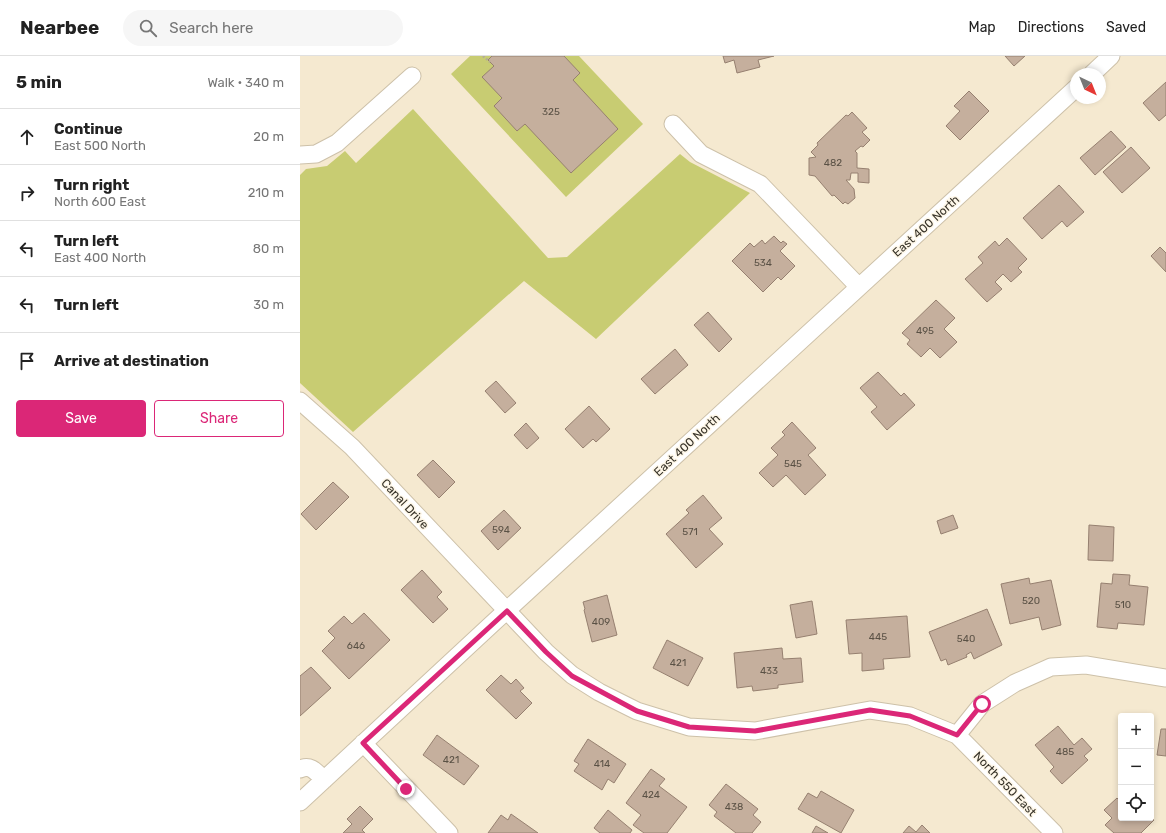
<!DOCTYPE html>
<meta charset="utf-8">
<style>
:root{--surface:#fff;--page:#f6f6f6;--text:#222;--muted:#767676;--line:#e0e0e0;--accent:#db2777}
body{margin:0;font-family:Rubik,sans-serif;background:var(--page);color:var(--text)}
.controls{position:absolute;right:12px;bottom:12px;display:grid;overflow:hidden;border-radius:4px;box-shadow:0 2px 6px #0003}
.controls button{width:36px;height:36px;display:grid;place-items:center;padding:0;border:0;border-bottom:1px solid var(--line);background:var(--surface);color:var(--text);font:20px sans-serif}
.compass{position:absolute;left:770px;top:12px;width:36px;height:36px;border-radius:50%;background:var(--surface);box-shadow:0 2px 6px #0003;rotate:137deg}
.stop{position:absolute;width:12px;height:12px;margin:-9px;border:3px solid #db2777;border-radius:50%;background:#fff}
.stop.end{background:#db2777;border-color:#fff;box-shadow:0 1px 4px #0008}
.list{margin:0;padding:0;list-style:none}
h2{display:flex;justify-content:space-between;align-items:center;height:52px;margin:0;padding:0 16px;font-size:17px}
h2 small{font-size:13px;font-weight:400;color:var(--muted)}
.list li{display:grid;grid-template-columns:26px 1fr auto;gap:12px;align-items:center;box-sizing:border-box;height:56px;padding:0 16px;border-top:1px solid var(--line)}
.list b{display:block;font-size:15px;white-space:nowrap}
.list p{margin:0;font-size:13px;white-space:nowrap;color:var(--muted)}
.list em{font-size:13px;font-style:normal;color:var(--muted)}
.actions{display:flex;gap:8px;padding:12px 16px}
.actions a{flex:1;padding:9px 0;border:1px solid var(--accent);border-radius:4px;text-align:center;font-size:14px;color:var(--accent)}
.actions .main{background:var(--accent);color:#fff}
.icon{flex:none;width:22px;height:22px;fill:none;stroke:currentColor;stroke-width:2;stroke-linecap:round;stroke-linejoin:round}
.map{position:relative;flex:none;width:866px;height:777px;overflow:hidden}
header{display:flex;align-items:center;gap:24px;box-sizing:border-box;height:56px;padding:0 20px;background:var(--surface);border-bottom:1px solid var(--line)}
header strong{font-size:19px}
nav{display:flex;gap:22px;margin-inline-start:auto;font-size:14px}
.search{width:280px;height:36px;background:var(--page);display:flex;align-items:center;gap:10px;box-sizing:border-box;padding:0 14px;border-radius:22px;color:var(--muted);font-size:15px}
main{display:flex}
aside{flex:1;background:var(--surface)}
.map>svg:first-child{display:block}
</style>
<header>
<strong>Nearbee</strong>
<div class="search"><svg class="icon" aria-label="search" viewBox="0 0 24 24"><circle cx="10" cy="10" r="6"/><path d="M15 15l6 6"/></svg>Search here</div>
<nav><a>Map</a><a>Directions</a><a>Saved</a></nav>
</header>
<main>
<aside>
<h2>5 min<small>Walk · 340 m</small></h2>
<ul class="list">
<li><svg class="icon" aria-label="ahead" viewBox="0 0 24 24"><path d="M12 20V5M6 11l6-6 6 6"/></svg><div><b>Continue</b><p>East 500 North</p></div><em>20 m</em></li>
<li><svg class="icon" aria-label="right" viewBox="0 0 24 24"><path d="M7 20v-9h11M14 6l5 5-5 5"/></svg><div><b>Turn right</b><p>North 600 East</p></div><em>210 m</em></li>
<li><svg class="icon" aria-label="left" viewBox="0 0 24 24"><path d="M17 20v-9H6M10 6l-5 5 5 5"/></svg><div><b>Turn left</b><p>East 400 North</p></div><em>80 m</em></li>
<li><svg class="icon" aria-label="left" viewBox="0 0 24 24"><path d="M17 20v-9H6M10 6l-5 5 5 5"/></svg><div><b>Turn left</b></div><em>30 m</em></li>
<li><svg class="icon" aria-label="arrive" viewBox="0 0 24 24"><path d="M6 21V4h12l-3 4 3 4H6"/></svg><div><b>Arrive at destination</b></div></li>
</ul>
<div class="actions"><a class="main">Save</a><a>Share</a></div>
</aside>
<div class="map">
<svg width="866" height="777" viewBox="0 0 866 777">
<rect width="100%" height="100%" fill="#f5e9d0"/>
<path fill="#c8cc72" d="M170,0H279L343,68L266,141L151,18Z
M113,53L248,202L267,201L380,98L390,106L450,137L296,283L224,225L53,376L0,327V119L6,113L27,110L45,95L56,107Z"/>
<path fill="#c5af9d" stroke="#968070" d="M192,0H264L280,17L273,24L318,73L271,117L225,68L217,75L194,50L202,42L182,21L194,10L188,4Z
M423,0H474L458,4L460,11L437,17L434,4L425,7Z
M705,0H725L714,10Z
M866,26V59L859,65L843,47Z
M669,35L689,55L660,84L646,70L660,55L654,50Z
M552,56L567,72L562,76L570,84L563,91L561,90L555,95L557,97V112L569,113V127L558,126V117H551L550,124H546L554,133L555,142L548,148L545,146L543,148L534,139L532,140L515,120L509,119V102L516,101L511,96L518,89L517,87L546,59L548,60Z
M811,75L826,91L795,119L780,102Z
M831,91L850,112L822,137L803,116Z
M759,129L784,156L767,171L762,165L742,183L723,162Z
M474,180L481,187L483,185L487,188L480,195L495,210L481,224L478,221L463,236L432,205L450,187L454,191L462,184L465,188Z
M707,182L727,203L718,212L722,216L711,226L703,218L695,226L702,233L687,246L665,223L683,207L678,201L695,185L699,190Z
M860,191L866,197V216L851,200Z
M636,244L655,262L644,273L657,286L640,302L630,292L621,301L607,288L610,284L602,277Z
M408,256L432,283L419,296L394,269Z
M375,293L388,309L355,338L341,323Z
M578,316L601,340L604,337L615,349L587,374L571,356L577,351L560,332Z
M196,325L216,347L205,357L185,335Z
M289,350L310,373L296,386L293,383L283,392L265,373Z
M492,366L516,392L508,399L526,419L505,439L486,419L473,431L459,417L478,399L471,392L485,379L482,376Z
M226,367L239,382L227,393L214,379Z
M133,404L155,426L139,442L117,419Z
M33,426L49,441L16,474L1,458Z
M403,439L422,462L409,473L423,488L396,512L366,478L389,457L386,454Z
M204,454L221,472L198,494L181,475Z
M653,459L658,472L641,478L637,465Z
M789,469L814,471L813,505L788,504Z
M122,514L142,536L137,541L148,553L133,567L101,534Z
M813,518L830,519L829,529L848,531L844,569L818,567L817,573L797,571L801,527L812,528Z
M729,522L730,528L751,524L761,569L742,574L739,561L710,568L701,528Z
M307,539L317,579L292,586L284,554L285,553L283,546Z
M512,545L517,578L496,582L490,549Z
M687,553L702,589L674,603L671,596L666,599L667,601L648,609L646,603L641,605L629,576Z
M64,557L90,584L49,623L22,595L35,582L28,575L44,560L52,568Z
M607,560L610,601L583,603L584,613L562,615V597L549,598L546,564Z
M367,584L403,602L388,630L353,612Z
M482,592L483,603L501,602L503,626L478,629V632L453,635L452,630L437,632L434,597Z
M11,611L31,632L0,660V620Z
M201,619L211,628L216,623L224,632L220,635L232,647L216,663L186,634Z
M758,670L774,689L782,682L792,693L784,700L788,704L762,728L750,715L754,711L735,689Z
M861,673H866V700L857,699Z
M137,679L179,710L164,729L123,699Z
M288,683L326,708L314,727L308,723L302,734L274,715L279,708L274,705Z
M351,713L365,723L359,730L387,751L367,777H344L333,769L341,759L326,747Z
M426,728L458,753L453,759L461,766L452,777H436L414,760L417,756L409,749Z
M521,735L554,754L541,777L498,753L508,737L517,742Z
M817,742L821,746V762L851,761L854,764L841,777H814L805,769L812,762L804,754Z
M60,750L73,763L62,774L65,777H43L52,768L47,763Z
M308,754L332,774L330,777H300L294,772Z
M211,758L238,777H188L201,759L208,764Z
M622,769L630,777H603L609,770L616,776Z
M516,770L528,777H512Z"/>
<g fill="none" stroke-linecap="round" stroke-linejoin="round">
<g stroke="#cdc1a9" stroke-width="19">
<path id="minor" d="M792,18L811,0
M373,68L401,98L460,128L559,231
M0,99L16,98L37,87L112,20
M0,345L52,391L246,596L272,619L299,636L337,655L389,671L455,675L570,654L610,660L657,679L754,777
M657,679L682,648L715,627L751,611L786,609L866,622
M63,687L149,777
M0,713C11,708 16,716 24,724
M0,746L193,567L776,32"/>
</g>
<path stroke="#b4ab97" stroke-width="2.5" stroke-dasharray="2 2" stroke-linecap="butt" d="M183,0L190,6"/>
<use href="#minor" stroke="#fff" stroke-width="17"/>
</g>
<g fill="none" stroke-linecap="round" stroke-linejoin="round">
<path stroke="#db2777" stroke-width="5" d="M106,733L63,687L207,555L246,596L272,620L337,655L389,671L455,675L570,654L610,660L657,679L682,648"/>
</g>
<g text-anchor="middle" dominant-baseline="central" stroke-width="3" stroke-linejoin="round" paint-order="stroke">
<g font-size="10" fill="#5a5145">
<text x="251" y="56">325</text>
<text x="533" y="107">482</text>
<text x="463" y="207">534</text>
<text x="625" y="275">495</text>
<text x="493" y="408">545</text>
<text x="201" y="474">594</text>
<text x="390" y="476">571</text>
<text x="731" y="545">520</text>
<text x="823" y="549">510</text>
<text x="301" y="566">409</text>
<text x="578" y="581">445</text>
<text x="666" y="583">540</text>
<text x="56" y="590">646</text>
<text x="378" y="607">421</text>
<text x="469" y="615">433</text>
<text x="765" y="696">485</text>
<text x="151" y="704">421</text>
<text x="302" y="708">414</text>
<text x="351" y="739">424</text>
<text x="434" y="751">438</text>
</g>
<g font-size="12" fill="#363228" stroke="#fef7e8">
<text transform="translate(626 170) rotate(-42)">East 400 North</text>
<text transform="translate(387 389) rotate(-43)">East 400 North</text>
<text transform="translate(105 448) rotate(47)">Canal Drive</text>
<text transform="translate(705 728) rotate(46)">North 550 East</text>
</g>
</g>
</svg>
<div class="controls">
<button>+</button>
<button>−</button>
<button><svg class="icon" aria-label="locate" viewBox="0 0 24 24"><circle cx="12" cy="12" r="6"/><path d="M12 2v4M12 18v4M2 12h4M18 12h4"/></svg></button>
</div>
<svg class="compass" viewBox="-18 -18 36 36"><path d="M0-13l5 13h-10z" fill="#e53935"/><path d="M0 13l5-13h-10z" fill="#767676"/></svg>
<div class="stop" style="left:682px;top:648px"></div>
<div class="stop end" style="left:106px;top:733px"></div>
</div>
</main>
